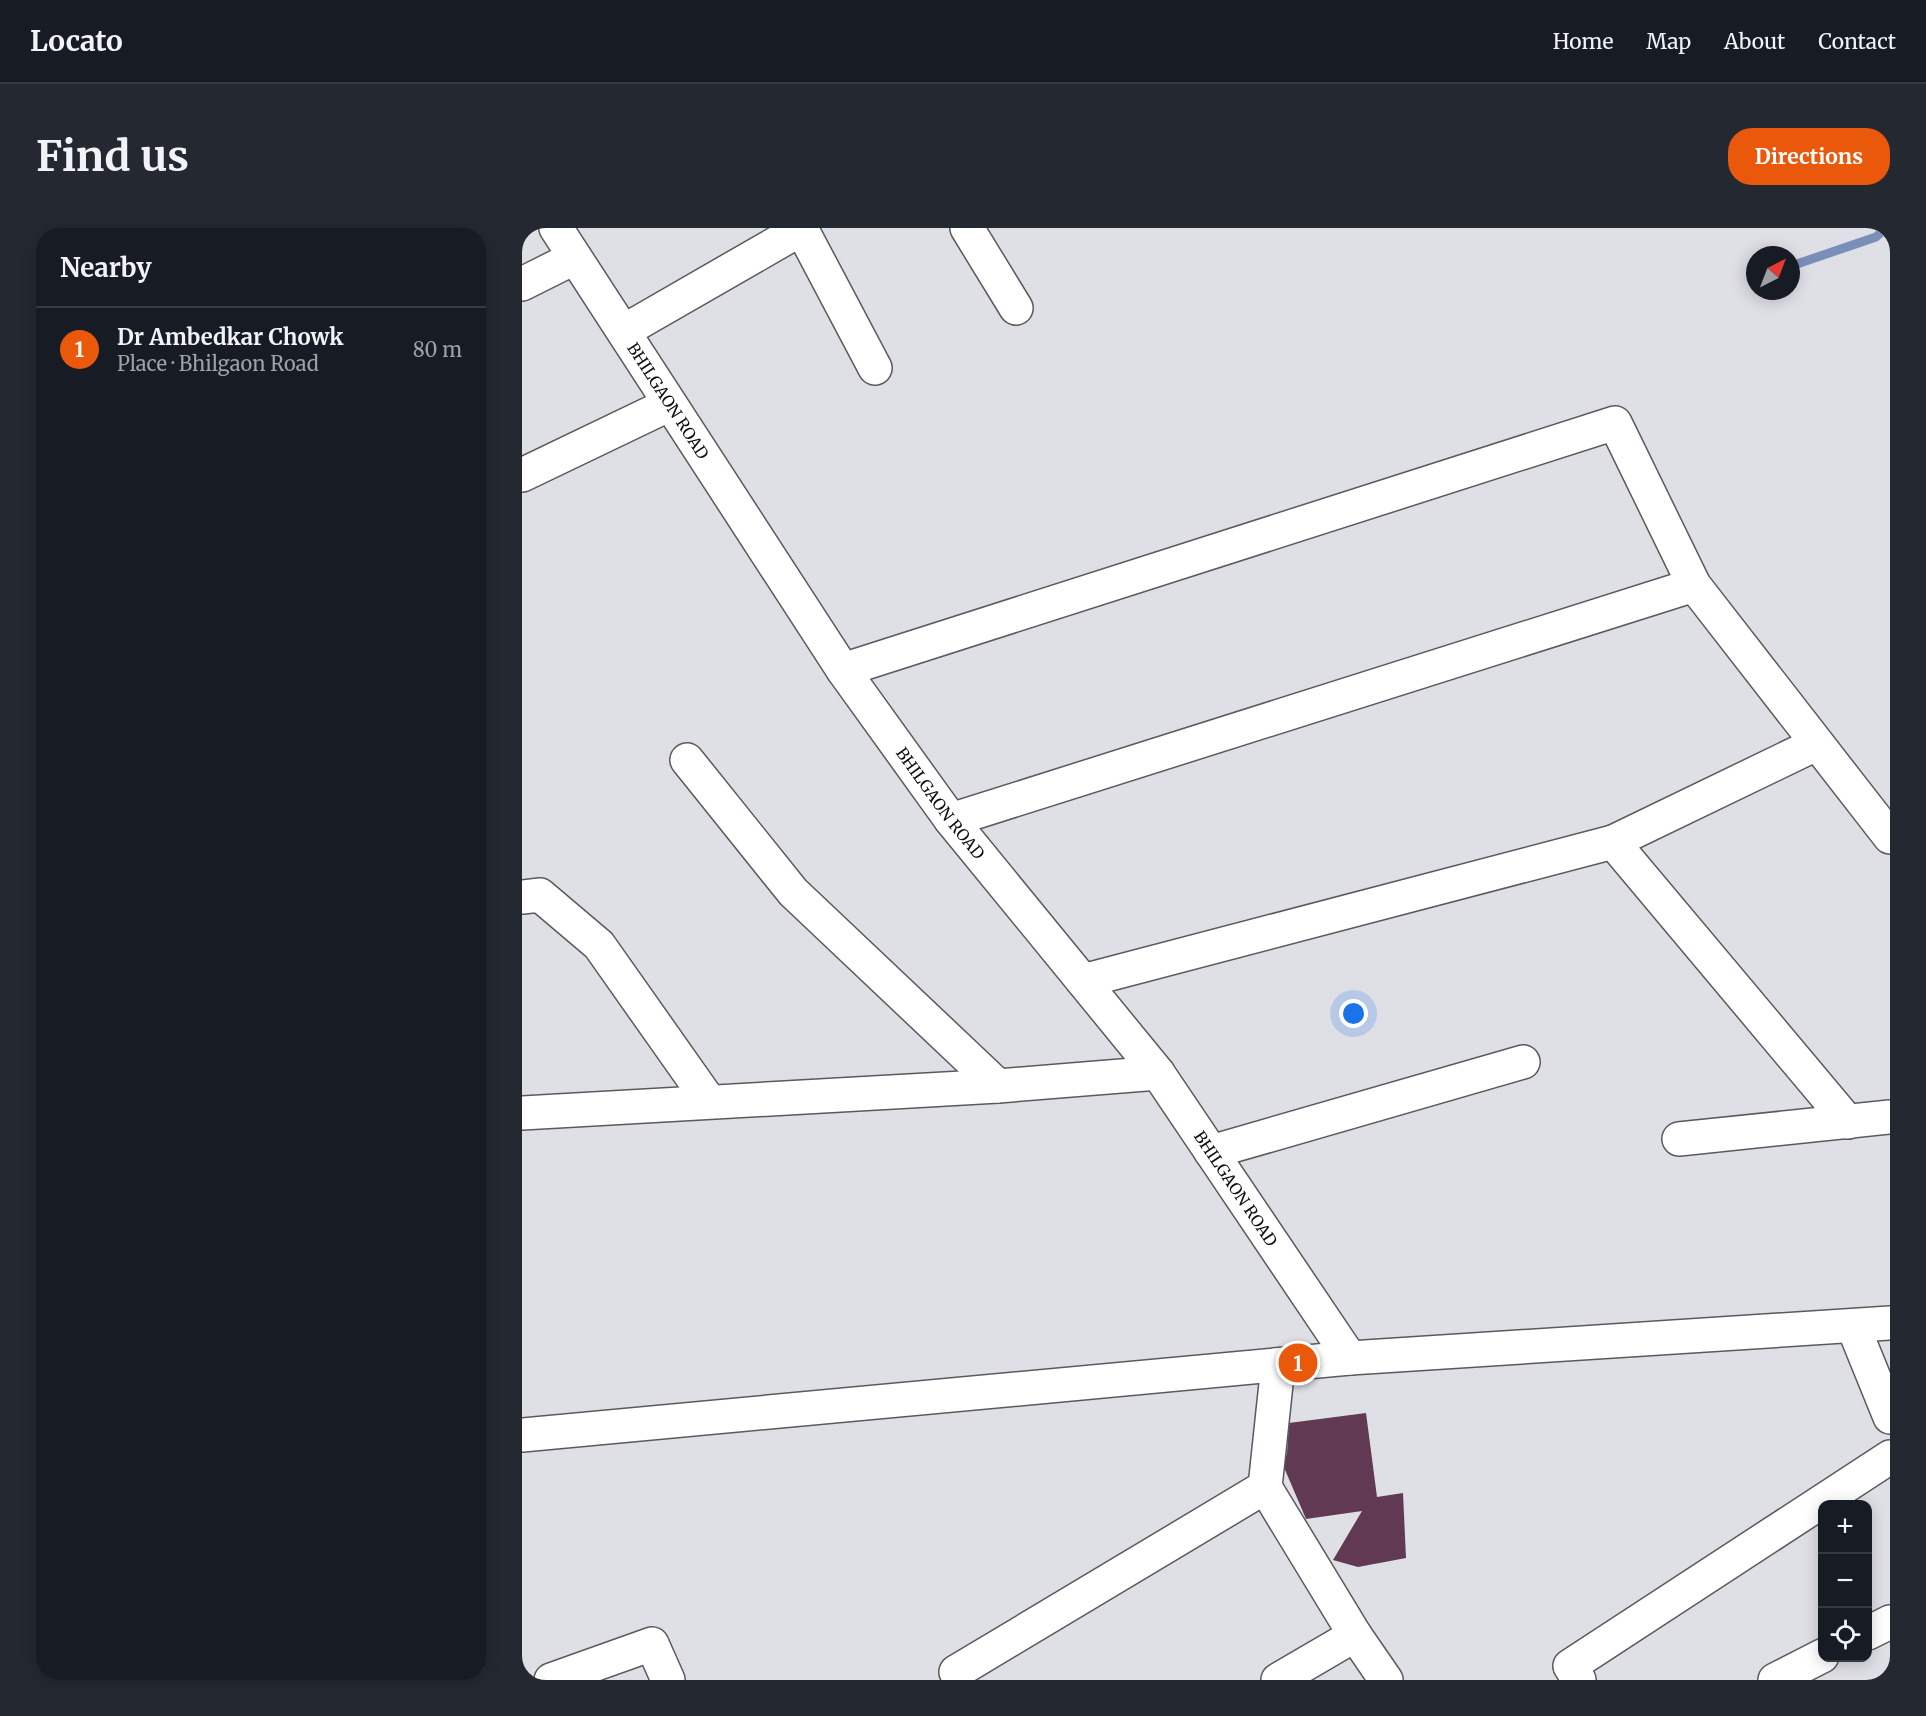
<!DOCTYPE html>
<meta charset="utf-8">
<style>
:root{--surface:#171b24;--page:#242831;--text:#f1f3f6;--muted:#9ea1a6;--line:#363941;--accent:#ea580c}
body{margin:0;font-family:Merriweather,serif;background:var(--page);color:var(--text)}
.controls{position:absolute;right:18px;bottom:18px;display:grid;overflow:hidden;border-radius:12px;box-shadow:0 3px 15px #0003}
.controls button{width:54px;height:54px;display:grid;place-items:center;padding:0;border:0;border-bottom:2px solid var(--line);background:var(--surface);color:var(--text);font:30px sans-serif}
.compass{position:absolute;left:1224px;top:18px;width:54px;height:54px;border-radius:50%;background:var(--surface);box-shadow:0 3px 15px #0003;rotate:42deg}
.you{position:absolute;left:832px;top:786px;width:21px;height:21px;margin:-15px;border:4px solid #fff;border-radius:50%;background:#1a73e8;box-shadow:0 0 0 9px #1a73e833}
.badge{display:grid;place-items:center;width:39px;height:39px;border-radius:50%;background:var(--accent);color:#fff;font-size:20px;font-weight:700}
.pin{position:absolute;translate:-50% -50%;border:3px solid #fff;box-shadow:0 2px 6px #0006}
.list{margin:0;padding:0;list-style:none}
h2{display:flex;justify-content:space-between;align-items:center;height:78px;margin:0;padding:0 24px;font-size:26px}
h2 small{font-size:20px;font-weight:400;color:var(--muted)}
.list li{display:grid;grid-template-columns:39px 1fr auto;gap:18px;align-items:center;box-sizing:border-box;height:84px;padding:0 24px;border-top:2px solid var(--line)}
.list b{display:block;font-size:22px;white-space:nowrap}
.list p{margin:0;font-size:20px;white-space:nowrap;color:var(--muted)}
.list em{font-size:20px;font-style:normal;color:var(--muted)}
.icon{flex:none;width:33px;height:33px;fill:none;stroke:currentColor;stroke-width:2;stroke-linecap:round;stroke-linejoin:round}
.map{position:relative;flex:none;width:1368px;height:1452px;overflow:hidden;border-radius:24px}
header{display:flex;align-items:center;gap:36px;box-sizing:border-box;height:84px;padding:0 30px;background:var(--surface);border-bottom:2px solid var(--line)}
header strong{font-size:28px}
nav{display:flex;gap:33px;margin-inline-start:auto;font-size:21px}
.intro{display:flex;align-items:center;justify-content:space-between;box-sizing:border-box;height:144px;padding:0 36px}
h1{margin:0;font-size:42px}
.button{padding:15px 27px;border-radius:24px;background:var(--accent);color:#fff;font-size:21px;font-weight:700}
main{display:flex;gap:36px;padding:0 36px}
aside{flex:1;background:var(--surface);border-radius:24px;box-shadow:0 3px 15px #0003}
.map>svg:first-child{display:block}
</style>
<header>
<strong>Locato</strong>
<nav><a>Home</a><a>Map</a><a>About</a><a>Contact</a></nav>
</header>
<div class="intro"><h1>Find us</h1><a class="button">Directions</a></div>
<main>
<aside>
<h2>Nearby<small></small></h2>
<ul class="list">
<li><span class="badge">1</span><div><b>Dr Ambedkar Chowk</b><p>Place · Bhilgaon Road</p></div><em>80 m</em></li>
</ul>
</aside>
<div class="map">
<svg width="1368" height="1452" viewBox="0 0 1368 1452">
<rect width="100%" height="100%" fill="#dfdfe6"/>
<g fill="none" stroke-linecap="round" stroke-linejoin="round">
<path stroke="#798fb9" stroke-width="9" d="M1269,38L1354,9L1364,0"/>
</g>
<path fill="#613952" d="M844,1185L855,1269L881,1265L884,1330L836,1339L811,1332L840,1283L784,1291L761,1237L765,1225L767,1195Z"/>
<g fill="none" stroke-linecap="round" stroke-linejoin="round">
<g stroke="#5a5960" stroke-width="36">
<g id="minor">
<path id="s1" d="M34,0L321,442L429,592L636,845L828,1130"/>
<path d="M279,0L353,140"/>
<path d="M445,0L494,80"/>
<path d="M0,56L52,30"/>
<path d="M102,103L281,0"/>
<path d="M0,247L148,176"/>
<path d="M321,442L1093,195L1172,357L1368,609"/>
<path d="M165,532L271,664L476,858"/>
<path d="M429,592L1172,357"/>
<path d="M1091,614L1294,516"/>
<path d="M0,669L18,667L77,717L187,873"/>
<path d="M561,753L1091,614L1326,894"/>
<path d="M0,885L476,858L636,845"/>
<path d="M1157,911L1368,889"/>
<path d="M689,924L1001,834"/>
<path d="M1331,1098L1368,1189"/>
<path d="M756,1137L743,1259L833,1407L864,1452"/>
<path d="M0,1207L828,1130L1368,1095"/>
<path d="M1346,1405L1368,1394"/>
<path d="M434,1444L743,1259"/>
<path d="M29,1452L130,1416L146,1452"/>
<path d="M756,1452L833,1407"/>
<path d="M1057,1452L1048,1438L1368,1229"/>
<path d="M1253,1452L1300,1428"/>
</g>
</g>
<use href="#minor" stroke="#fff" stroke-width="33"/>
</g>
<g text-anchor="middle" dominant-baseline="central" stroke-width="6" stroke-linejoin="round" paint-order="stroke">
<g font-size="16" fill="#0f0f12" stroke="#fff">
<text stroke="none"><textPath href="#s1" startOffset="206">BHILGAON ROAD</textPath></text>
<text stroke="none"><textPath href="#s1" startOffset="692">BHILGAON ROAD</textPath></text>
<text stroke="none"><textPath href="#s1" startOffset="1178">BHILGAON ROAD</textPath></text>
</g>
</g>
</svg>
<div class="controls">
<button>+</button>
<button>−</button>
<button><svg class="icon" aria-label="locate" viewBox="0 0 24 24"><circle cx="12" cy="12" r="6"/><path d="M12 2v4M12 18v4M2 12h4M18 12h4"/></svg></button>
</div>
<svg class="compass" viewBox="-18 -18 36 36"><path d="M0-13l5 13h-10z" fill="#e53935"/><path d="M0 13l5-13h-10z" fill="#9ea1a6"/></svg>
<div class="you"></div>
<div class="pin badge" style="left:776px;top:1135px">1</div>
</div>
</main>
